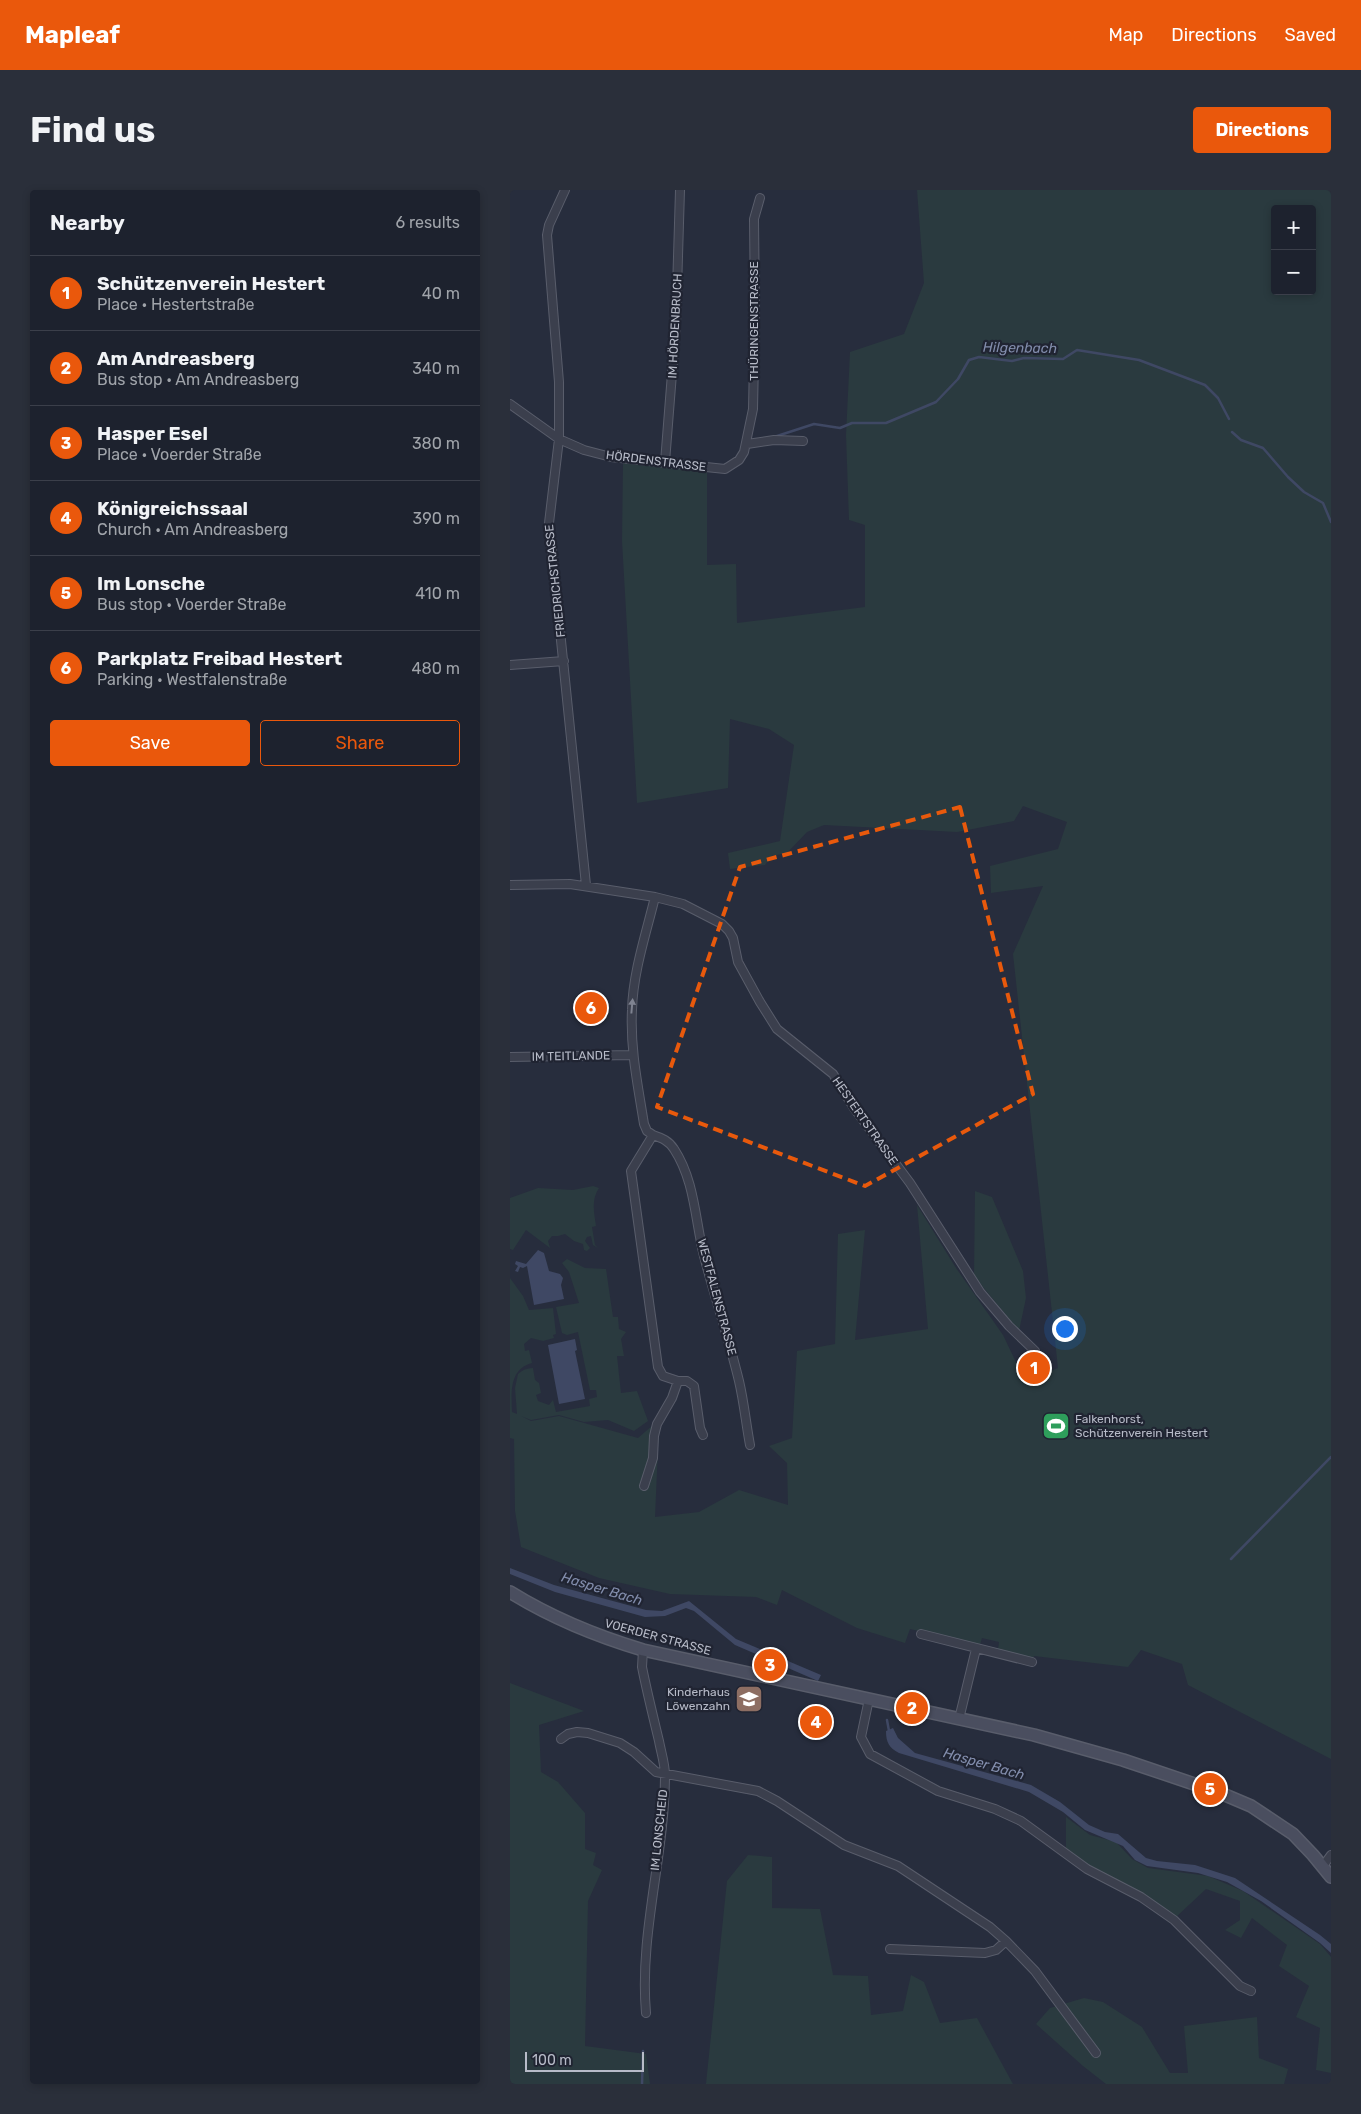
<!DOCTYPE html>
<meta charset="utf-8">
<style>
:root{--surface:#1d222e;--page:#2a2f3a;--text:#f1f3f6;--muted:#a0a4aa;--line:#3b3f4a;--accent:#ea580c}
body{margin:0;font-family:Rubik,sans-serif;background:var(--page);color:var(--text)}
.controls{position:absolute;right:15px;top:15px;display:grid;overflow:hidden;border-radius:5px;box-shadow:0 2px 8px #0003}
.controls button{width:45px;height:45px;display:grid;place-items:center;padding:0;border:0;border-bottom:1px solid var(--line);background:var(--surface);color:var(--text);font:25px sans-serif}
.scale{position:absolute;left:15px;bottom:12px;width:119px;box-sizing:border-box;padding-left:5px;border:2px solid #b7bbc8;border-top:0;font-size:14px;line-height:18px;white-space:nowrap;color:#b7bbc8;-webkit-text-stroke:4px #202432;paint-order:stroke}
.you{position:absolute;left:554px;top:1138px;width:18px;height:18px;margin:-12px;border:4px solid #fff;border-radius:50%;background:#1a73e8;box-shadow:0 0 0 8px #1a73e833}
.badge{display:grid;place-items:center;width:32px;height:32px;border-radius:50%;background:var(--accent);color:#fff;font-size:16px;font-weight:700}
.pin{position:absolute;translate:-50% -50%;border:2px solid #fff;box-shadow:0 1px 5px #0006}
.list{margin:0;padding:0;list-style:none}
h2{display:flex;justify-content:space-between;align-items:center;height:65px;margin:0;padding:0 20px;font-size:21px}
h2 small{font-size:16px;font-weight:400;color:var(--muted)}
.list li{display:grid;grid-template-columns:32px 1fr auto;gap:15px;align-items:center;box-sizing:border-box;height:75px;padding:0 20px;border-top:1px solid var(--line)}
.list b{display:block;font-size:19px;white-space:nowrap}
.list p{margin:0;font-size:16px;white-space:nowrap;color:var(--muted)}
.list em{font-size:16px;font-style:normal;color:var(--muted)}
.actions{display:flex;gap:10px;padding:15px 20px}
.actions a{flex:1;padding:11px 0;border:1px solid var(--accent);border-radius:5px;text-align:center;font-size:18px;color:var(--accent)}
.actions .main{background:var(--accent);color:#fff}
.map{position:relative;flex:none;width:821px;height:1894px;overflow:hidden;border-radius:5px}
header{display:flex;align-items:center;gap:30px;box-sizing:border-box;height:70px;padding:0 25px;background:var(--accent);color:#fff}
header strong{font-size:24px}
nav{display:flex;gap:28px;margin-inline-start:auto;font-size:18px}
.intro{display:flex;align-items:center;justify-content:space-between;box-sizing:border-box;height:120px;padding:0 30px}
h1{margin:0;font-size:35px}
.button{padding:12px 22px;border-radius:5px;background:var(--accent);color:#fff;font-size:18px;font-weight:700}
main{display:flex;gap:30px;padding:0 30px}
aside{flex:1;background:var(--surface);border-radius:5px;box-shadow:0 2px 8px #0003}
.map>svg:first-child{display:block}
</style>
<header>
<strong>Mapleaf</strong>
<nav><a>Map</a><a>Directions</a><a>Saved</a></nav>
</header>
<div class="intro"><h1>Find us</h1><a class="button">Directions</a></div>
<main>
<aside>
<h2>Nearby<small>6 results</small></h2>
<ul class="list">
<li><span class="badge">1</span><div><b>Schützenverein Hestert</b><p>Place · Hestertstraße</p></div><em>40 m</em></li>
<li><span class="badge">2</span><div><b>Am Andreasberg</b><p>Bus stop · Am Andreasberg</p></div><em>340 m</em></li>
<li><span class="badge">3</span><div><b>Hasper Esel</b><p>Place · Voerder Straße</p></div><em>380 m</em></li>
<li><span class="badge">4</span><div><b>Königreichssaal</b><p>Church · Am Andreasberg</p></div><em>390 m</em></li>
<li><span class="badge">5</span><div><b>Im Lonsche</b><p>Bus stop · Voerder Straße</p></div><em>410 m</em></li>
<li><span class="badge">6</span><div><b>Parkplatz Freibad Hestert</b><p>Parking · Westfalenstraße</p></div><em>480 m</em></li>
</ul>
<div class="actions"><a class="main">Save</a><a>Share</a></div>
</aside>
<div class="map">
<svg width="821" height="1894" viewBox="0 0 821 1894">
<rect width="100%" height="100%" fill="#272d3d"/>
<path fill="#2a3a3f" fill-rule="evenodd" d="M407,0H821V1569L678,1495L672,1474L631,1460L618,1477L524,1466L523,1469L488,1460L489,1452L472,1448L470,1455L400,1439L395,1453L347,1438L272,1400L267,1415L246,1407L160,1404L89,1388L11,1357L5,1321L4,1249L0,1248V1088L13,1106L19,1120L43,1118L46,1144L43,1145L44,1148L33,1151L21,1148L14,1154L15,1161L19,1160L22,1173C0,1179 1,1200 2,1222L7,1224L5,1198L8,1184C12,1180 17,1178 23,1178L25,1190L29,1193L31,1203L26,1205L28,1211L39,1215L43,1210L46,1222L80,1216L79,1209L87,1207L86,1200H80L68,1142L57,1145L52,1143L46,1117L69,1113L59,1082L52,1073L57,1069L75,1078L96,1079L103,1127H108L109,1139L116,1142L111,1149L114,1166H107L111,1203L127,1201L138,1231L124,1241L98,1230L74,1232L49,1225L21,1230L11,1226L21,1231L49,1226L128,1248L143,1235L149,1236L145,1327L189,1322L229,1300L278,1315L277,1273L259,1256L282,1248L287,1161L325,1154L328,1044L355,1040L345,1150L418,1139L407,1015L446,1078L493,1145L515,1191L548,1178L503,764L533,696L481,703L480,676L548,659L557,632L513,616L504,631L447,642L314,635L297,642L277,663L262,666L255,675L220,679L218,663L270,651L284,555L259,539L220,529L218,598L127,613L112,351L113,273L197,281V375L226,374L227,433L355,417V335L339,330L336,245L340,162L394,144L414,93ZM765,19H802V101H765Z
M83,996L89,998C81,1010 84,1022 86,1036L82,1037L85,1055L88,1058L83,1055L81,1046L77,1047L75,1051L80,1058L77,1061L74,1060L73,1054L64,1051L55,1044L48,1046H42L38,1051L40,1058L16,1040L3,1060L0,1059V1008L28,998L63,1000Z
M465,1001L482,1007L513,1081L516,1108L509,1141L464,1086Z
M0,1493L74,1521L29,1535L31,1582L48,1592L75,1623V1659L86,1663L83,1675L92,1680L78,1711L75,1856L136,1864L140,1894H0Z
M556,1627L580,1645L606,1652L622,1669L638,1678L698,1686L733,1701L810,1754L821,1767V1883L806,1880L810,1838L786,1827L799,1796L769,1776L777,1755L742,1728L731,1748L715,1740L730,1730V1711L696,1699L665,1728L578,1676L556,1659Z
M238,1665L262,1667V1718L310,1719L323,1785L358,1786L361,1825L393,1821L401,1785L414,1792L430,1833L467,1828L503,1894H196L217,1691Z
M574,1808L593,1812L632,1837L660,1883H678L674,1836L747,1827L749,1868L778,1879L774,1894H596L573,1876L526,1834L540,1818Z"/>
<path fill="#3f4864" d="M28,1060L34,1063L39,1081L50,1084L53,1088L51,1095L54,1109L24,1115L17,1076L13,1078L10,1077L8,1082L5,1081L8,1076L5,1074L6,1071L16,1074Z
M65,1149L67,1160L65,1161L75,1209L49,1214L38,1155Z
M0,1378L44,1395L136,1420L152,1421L179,1411L226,1449L311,1485L308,1491L225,1455L184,1421L176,1418L155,1426L135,1427L45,1402L0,1384Z
M383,1538L388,1548L405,1563L521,1595L550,1612L579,1635L595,1642L608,1644L636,1668L647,1671L685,1675L725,1688L810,1745L821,1754V1763L810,1753L751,1711L717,1692L688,1683L637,1676L625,1670L613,1656L575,1640L553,1622L519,1602L389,1563C379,1558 376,1552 376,1541Z"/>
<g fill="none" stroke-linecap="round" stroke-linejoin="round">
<path stroke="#3f4864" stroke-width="2.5" d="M722,242L731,250L753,258L778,287L794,302L813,313L821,332
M264,247L304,234L330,238L342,233H376L426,212L448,189L459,170L469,167L502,171L514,168L553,169L567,160L629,170L695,195L708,208L719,229
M721,1369L821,1267
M377,1530L379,1541
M132,1894L133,1861"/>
<g stroke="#595d6b" stroke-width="10">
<path id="minor" d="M55,0L39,35L37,45L49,192V249L39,333L76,695
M0,214L49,249L74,260L101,267L215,279L229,270L234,262L243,219L245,121L244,29L250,8
M237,254L264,250L293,251
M155,272L166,133L170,0
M0,475L54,471
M0,695L60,694L145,707L173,714L212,734L219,741L223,748L228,772L250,812L267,839L323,884L344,918L400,993L470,1102L499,1136L525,1161
M145,707C136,744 123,782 122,820C120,859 128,896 134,934L137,941L143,945L121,981L148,1177L153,1186L168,1191
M0,867L122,865
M143,945C152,948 159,951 164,959C185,991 185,1030 194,1066C205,1108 219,1149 229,1191C234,1212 236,1234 240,1255
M134,1296L143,1268L144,1246L147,1234L162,1208L168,1191H177L184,1196L190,1238L193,1245
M411,1444L522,1472
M133,1460L132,1477C137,1502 143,1526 149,1551C151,1562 155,1574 155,1585C155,1665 129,1743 136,1823
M359,1509L351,1547L360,1564L428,1601L485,1619L511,1631L577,1679L631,1707L664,1730L730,1796L741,1801
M449,1529L466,1459
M51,1549L58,1544L67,1542L78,1543L110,1553L124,1562L146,1582L248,1601L267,1611L334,1655L388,1676L480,1737L496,1751L525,1781L586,1863
M813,1676L821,1665
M380,1759L475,1763L486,1760L496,1751"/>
</g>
<g stroke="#595d6b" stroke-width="14">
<path id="secondary" d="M0,1402C42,1428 86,1446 133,1460L524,1545L613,1570L708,1602L741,1616L783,1644L803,1665L821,1687"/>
</g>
<use href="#minor" stroke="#3b3f4d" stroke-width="8"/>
<use href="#secondary" stroke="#4a4e5f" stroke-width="11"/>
</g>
<defs><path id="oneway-solid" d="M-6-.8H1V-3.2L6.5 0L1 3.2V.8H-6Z" transform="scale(1.25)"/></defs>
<use fill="#7f8391" href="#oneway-solid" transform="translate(122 816) rotate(-85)"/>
<path fill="none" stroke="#e8590c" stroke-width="4" stroke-dasharray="10 6" stroke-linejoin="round" d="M450,617L523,904L355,996L147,917L230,677Z"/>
<defs>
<g id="stadium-square" transform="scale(1.4375)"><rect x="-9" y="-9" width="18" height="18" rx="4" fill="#2e9e5b" stroke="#202432"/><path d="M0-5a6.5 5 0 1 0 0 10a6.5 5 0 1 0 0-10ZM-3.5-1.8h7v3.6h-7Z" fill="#fff"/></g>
<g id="school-square" transform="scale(1.4375)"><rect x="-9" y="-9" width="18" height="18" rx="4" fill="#8d6e63" stroke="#202432"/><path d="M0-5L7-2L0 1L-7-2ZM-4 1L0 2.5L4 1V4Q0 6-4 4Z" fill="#fff"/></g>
</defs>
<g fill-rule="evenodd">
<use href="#stadium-square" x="546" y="1236"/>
<use href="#school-square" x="239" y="1509"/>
</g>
<g text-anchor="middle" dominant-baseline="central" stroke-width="4.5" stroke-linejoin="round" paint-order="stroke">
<g font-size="12" fill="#b7bbc8" stroke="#202432">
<text transform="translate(244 131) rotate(-90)">THÜRINGENSTRASSE</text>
<text transform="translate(165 136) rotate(-87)">IM HÖRDENBRUCH</text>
<text transform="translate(146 271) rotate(7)">HÖRDENSTRASSE</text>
<text transform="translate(45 391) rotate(-96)">FRIEDRICHSTRASSE</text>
<text transform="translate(61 866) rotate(-1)">IM TEITLANDE</text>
<text transform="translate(355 931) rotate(55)">HESTERTSTRASSE</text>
<text transform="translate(207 1107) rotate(75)">WESTFALENSTRASSE</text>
<text transform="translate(148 1447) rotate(15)">VOERDER STRASSE</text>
<text transform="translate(149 1640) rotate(-84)">IM LONSCHEID</text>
</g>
<g font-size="12" fill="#b7bbc8" stroke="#202432" text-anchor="start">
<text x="565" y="1229">Falkenhorst,<tspan x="565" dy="14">Schützenverein Hestert</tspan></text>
<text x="220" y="1502" text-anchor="end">Kinderhaus<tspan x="220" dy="14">Löwenzahn</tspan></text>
</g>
<g font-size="14" font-style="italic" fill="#828dac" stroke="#202432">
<text transform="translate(510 158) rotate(1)">Hilgenbach</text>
<text transform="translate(92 1399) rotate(17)">Hasper Bach</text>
<text transform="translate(474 1574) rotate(16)">Hasper Bach</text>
</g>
</g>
</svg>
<div class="controls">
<button>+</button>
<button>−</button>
</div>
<div class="scale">100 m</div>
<div class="you"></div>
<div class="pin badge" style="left:524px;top:1178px">1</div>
<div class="pin badge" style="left:402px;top:1518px">2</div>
<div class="pin badge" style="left:260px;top:1475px">3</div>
<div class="pin badge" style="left:306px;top:1532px">4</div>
<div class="pin badge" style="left:700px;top:1599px">5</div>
<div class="pin badge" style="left:81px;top:818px">6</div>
</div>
</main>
